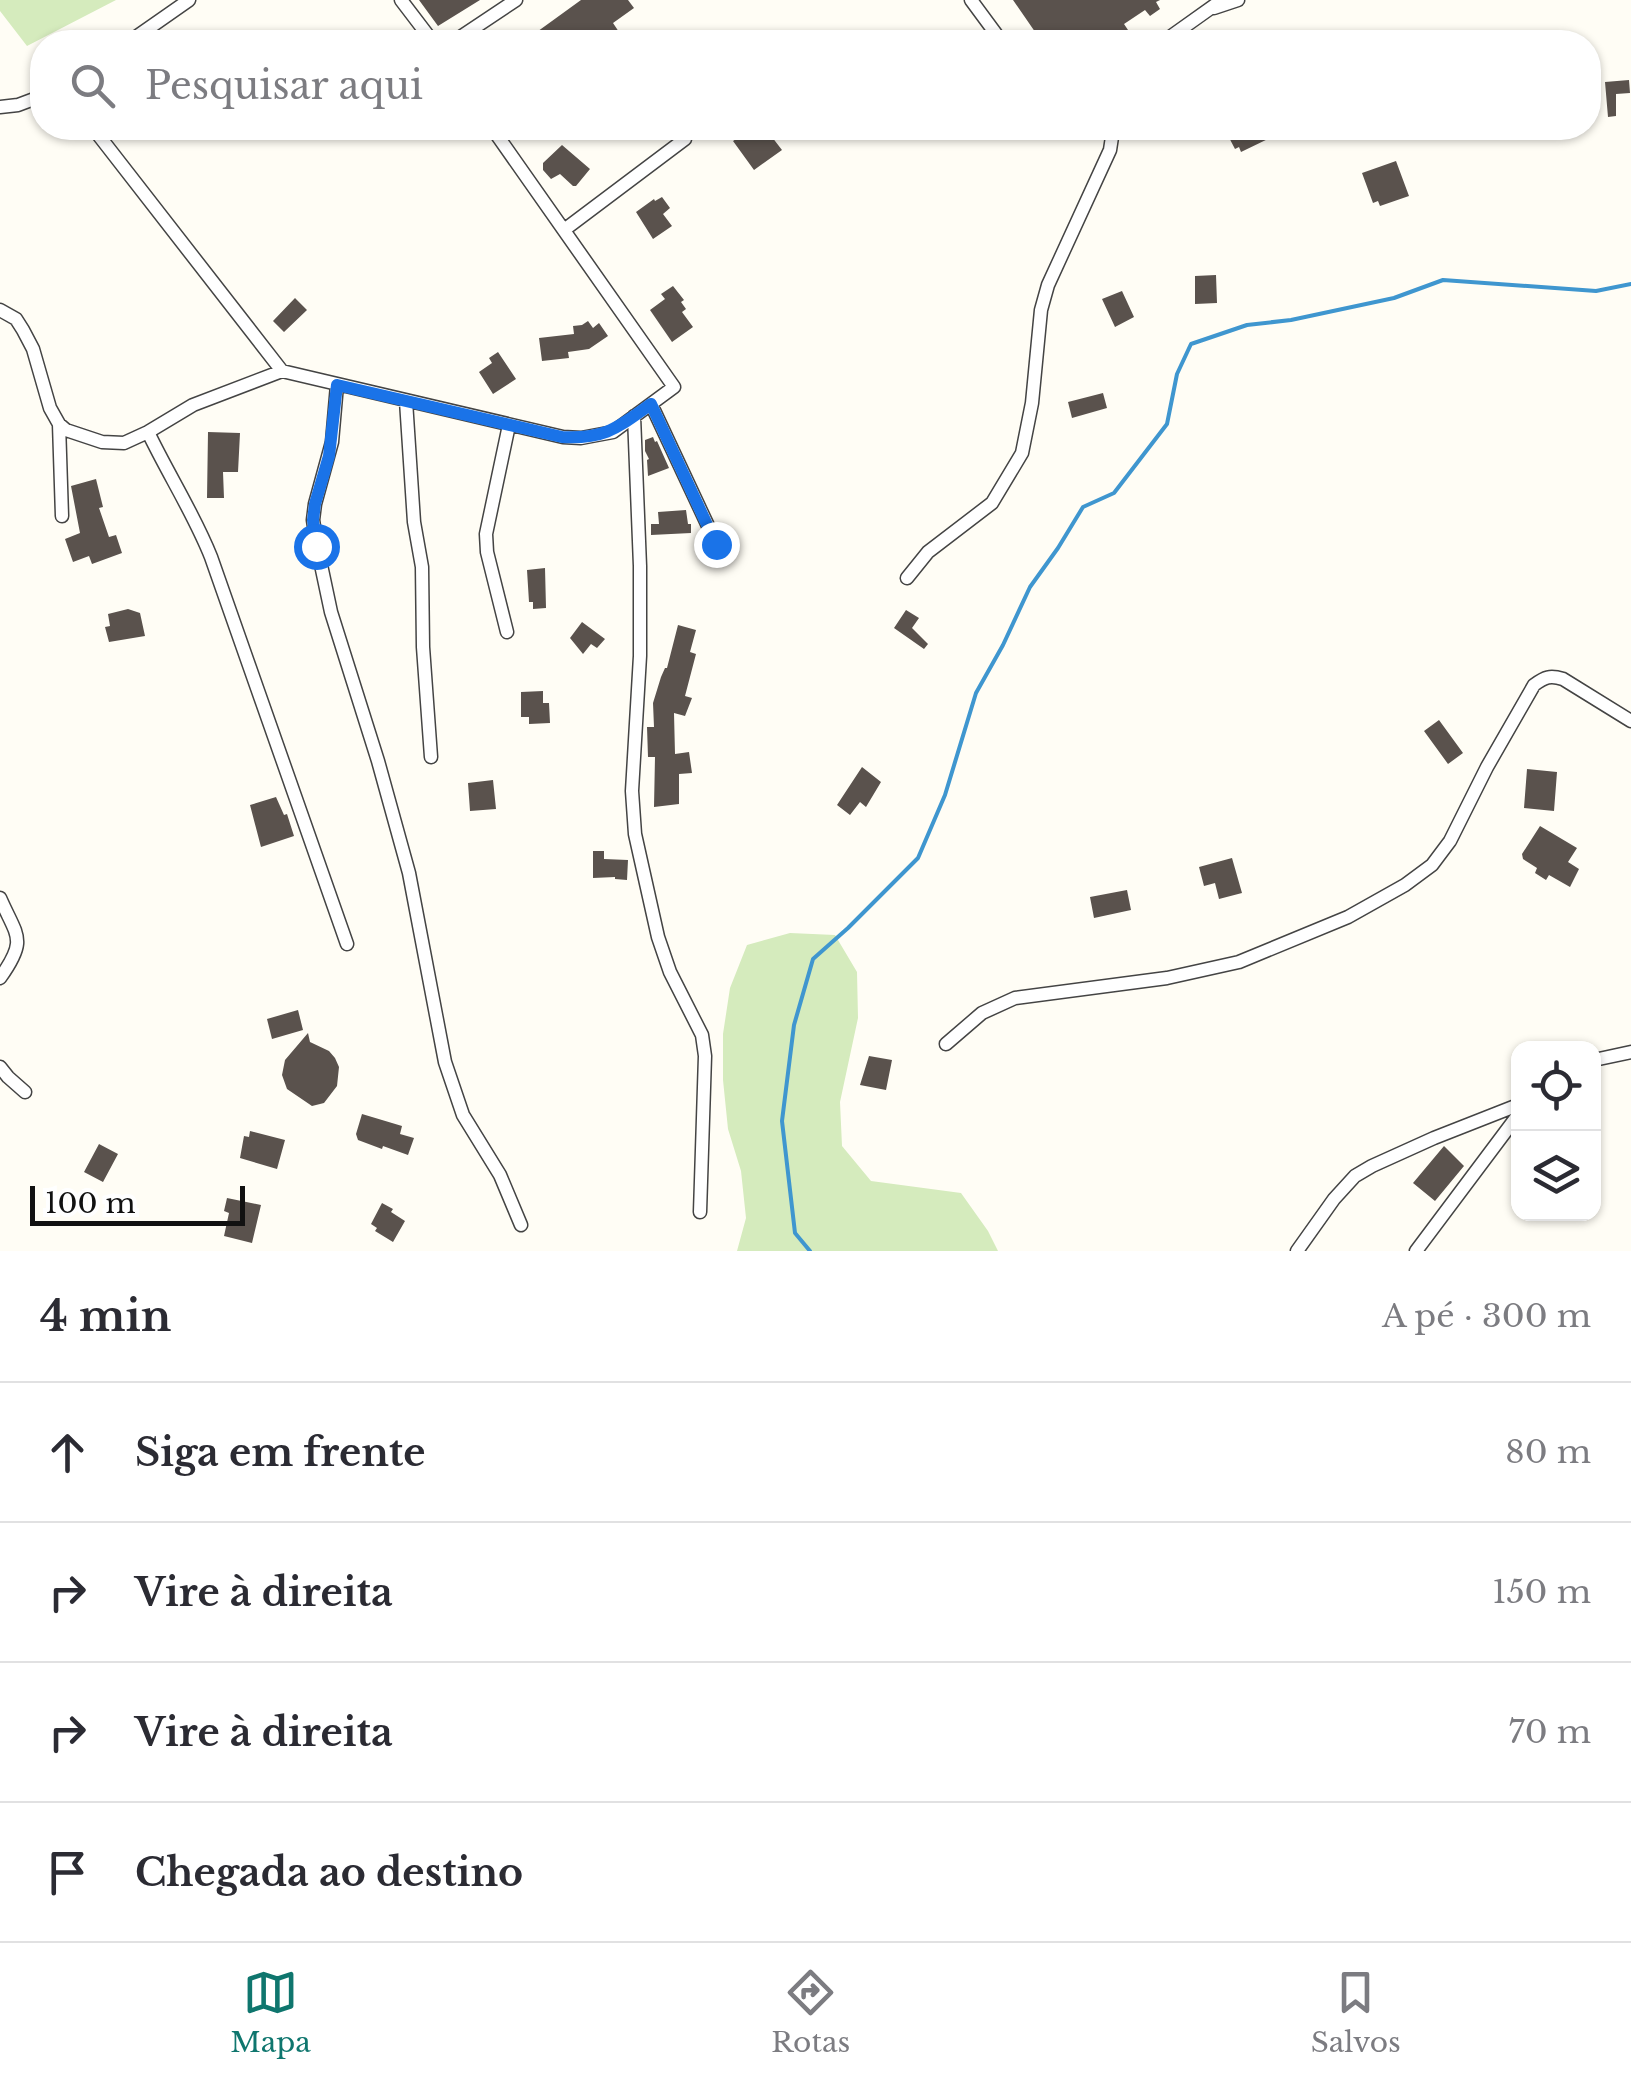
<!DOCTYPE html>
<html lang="pt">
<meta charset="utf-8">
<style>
:root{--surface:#fff;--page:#f7f7f7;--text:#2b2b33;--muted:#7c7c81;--line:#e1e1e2;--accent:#0f766e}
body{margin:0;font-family:"Libre Baskerville",serif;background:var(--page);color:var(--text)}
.controls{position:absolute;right:30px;bottom:30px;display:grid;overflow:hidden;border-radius:20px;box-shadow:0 2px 8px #0004}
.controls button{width:90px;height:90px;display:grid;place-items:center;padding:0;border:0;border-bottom:2px solid var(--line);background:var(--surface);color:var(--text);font:50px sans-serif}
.scale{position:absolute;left:30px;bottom:25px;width:215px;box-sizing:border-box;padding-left:10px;border:5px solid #111;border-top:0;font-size:28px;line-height:35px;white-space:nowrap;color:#111;-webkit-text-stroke:8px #fff;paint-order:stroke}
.stop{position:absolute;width:30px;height:30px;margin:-22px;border:8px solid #1a73e8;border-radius:50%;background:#fff}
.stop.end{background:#1a73e8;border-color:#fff;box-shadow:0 2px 10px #0008}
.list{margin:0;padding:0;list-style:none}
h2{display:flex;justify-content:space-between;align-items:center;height:130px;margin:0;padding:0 40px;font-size:42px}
h2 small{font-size:32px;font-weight:400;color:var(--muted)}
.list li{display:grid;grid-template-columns:65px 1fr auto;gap:30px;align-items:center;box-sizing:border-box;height:140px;padding:0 40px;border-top:2px solid var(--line)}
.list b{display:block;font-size:38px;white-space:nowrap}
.list em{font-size:32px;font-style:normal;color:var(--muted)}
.icon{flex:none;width:55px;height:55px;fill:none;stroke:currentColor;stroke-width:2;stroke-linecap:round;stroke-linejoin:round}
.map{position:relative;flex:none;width:1631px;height:1251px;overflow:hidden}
.search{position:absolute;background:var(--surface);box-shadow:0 2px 8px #0004;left:30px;right:30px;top:30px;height:110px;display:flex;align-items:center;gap:25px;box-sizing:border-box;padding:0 35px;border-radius:40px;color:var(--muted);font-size:38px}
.sheet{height:690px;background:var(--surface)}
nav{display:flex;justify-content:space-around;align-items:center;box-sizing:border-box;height:140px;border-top:2px solid var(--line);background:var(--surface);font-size:28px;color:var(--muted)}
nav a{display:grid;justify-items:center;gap:5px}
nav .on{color:var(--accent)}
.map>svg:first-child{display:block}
</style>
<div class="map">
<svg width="1631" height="1251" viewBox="0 0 1631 1251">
<rect width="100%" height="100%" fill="#fffdf5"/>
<path fill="#d5ebbd" d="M0,0H116L27,46L0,11Z
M790,933L835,935L857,972L858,1018L840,1102L842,1146L871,1181L961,1193L988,1231L998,1251H737L746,1218L741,1171L728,1129L723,1080V1034L730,988L747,945Z"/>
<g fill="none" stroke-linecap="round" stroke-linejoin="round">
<path stroke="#3f96cf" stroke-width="4" d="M810,1251L795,1233L782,1121L794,1025L813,959L848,928L918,858L945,795L976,693L1003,645L1030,587L1058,548L1083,507L1114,493L1167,424L1177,374L1191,344L1247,325L1291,320L1394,298L1443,280L1596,291L1631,284"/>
</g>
<path fill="#5a524d" d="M419,0H480L438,26Z
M581,0H628L634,8L613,23L619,32L606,42L601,35L590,42H576L570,33L552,42H523Z
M1013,0H1160L1156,2L1160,9L1150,16L1145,10L1124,24L1128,30L1111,42H1087L1081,35L1071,42H1042Z
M1629,80L1630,93L1616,94V116L1608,117L1605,82Z
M752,128H765L782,150L754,170L733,141Z
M1224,128H1291L1241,152L1239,147L1235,149Z
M562,145L590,169L576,186H573L560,174L551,179L543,170V163Z
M1396,161L1409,196L1380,206L1378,201L1373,203L1362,173Z
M662,197L670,208L663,214L672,226L653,239L636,212L654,199L655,201Z
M1216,275L1217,303L1195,304V276Z
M673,286L684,300L681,302L686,309L682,312L693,327L672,342L650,310L665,299L661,294Z
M1122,291L1134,317L1115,327L1102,299Z
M295,298L307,310L284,332L273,321Z
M588,321L593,328L599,323L608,336L589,349L568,352L569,358L542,361L539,338L574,334L573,326L582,325Z
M498,352L516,379L493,394L479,372L492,363L489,358Z
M1103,393L1107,408L1072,418L1068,402Z
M208,432L240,433L238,472H223L224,498H207Z
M653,437L655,442L657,441L669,468L648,476L647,460L649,459L645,451V440Z
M96,479L103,507L99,508L109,537L116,535L122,553L92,564L89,556L73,562L65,539L80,533L71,486Z
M686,510L688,524H691V533L651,535V524H659L658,512Z
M545,568L546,608L533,609V602H529L527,570Z
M128,609L140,613L145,636L109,642L105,627L110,626L108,614Z
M906,610L919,618L912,628L928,644L924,649L894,628Z
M582,622L605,639L597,648L591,644L583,654L570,638Z
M678,625L696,630L690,652L696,654L685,696L692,698L685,716L674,713L675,754L689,752L692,773L679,774V804L654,807L655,757H648L647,727H654L653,703L661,677L665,668H667Z
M543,691V703H549L550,723L529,724V717H521V692Z
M1439,720L1463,753L1448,764L1424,731Z
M862,767L881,782L866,807L860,802L850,815L837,805Z
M1527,769L1557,772L1554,811L1524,808Z
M493,780L496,809L470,811L468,783Z
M276,797L284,815L287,814L294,836L261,847L250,805Z
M1540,826L1577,848L1568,862L1579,869L1570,887L1549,875L1546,880L1535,873L1537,868L1523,859L1522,854Z
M593,851H604V859L628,860L627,880L615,879V877L593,878Z
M1232,858L1242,893L1219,899L1215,883L1204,886L1199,867Z
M1127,890L1131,910L1094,918L1090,897Z
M298,1010L303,1030L272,1039L267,1019Z
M308,1033L310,1042L329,1051L335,1058L339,1067L337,1086L324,1103L312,1106L287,1089L282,1075L285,1060Z
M869,1056L892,1060L886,1090L860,1085Z
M362,1114L402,1126L400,1134L414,1138L408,1155L383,1146L382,1149L358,1140L356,1134Z
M250,1131L285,1140L277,1169L240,1158L244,1136L249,1137Z
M99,1144L118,1154L103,1182L84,1172Z
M1444,1146L1464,1166L1435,1201L1413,1183Z
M227,1198L261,1205L252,1243L224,1236L229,1213L224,1211Z
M382,1203L393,1209L391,1212L405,1221L393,1242L375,1231L377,1228L371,1224Z"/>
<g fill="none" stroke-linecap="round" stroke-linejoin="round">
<g stroke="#444" stroke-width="15">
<path id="minor" d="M401,0L433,42
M971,0L1002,42
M1214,8L1238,0
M129,42L189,0
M453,42L516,0
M1163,42L1222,0
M0,107L18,105L42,96
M93,128L282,371
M564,230L685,139
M0,310L16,319L23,330L33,349L50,408L59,424L66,430L102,442L124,443L148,432L193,405L282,371L563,437L581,438L613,432L674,387L492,128
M337,385L332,442L315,504L313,520L317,546L331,612L378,761L409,873L445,1062L463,1115L500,1175L521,1225
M406,401L414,522L422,567L423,647L431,757
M651,404L716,543
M634,416L640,566V656L632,791L635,834L658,937L670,972L702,1035L705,1056L700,1212
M59,424L62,516
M148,432C168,474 194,514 211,557L347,944
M907,578L928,552L992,503L1022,453L1032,403L1041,310L1048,285L1110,150L1112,137L1110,128
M507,632L487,552L486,534L509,425
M0,898C17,937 28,939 0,978
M946,1044L982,1013L1015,998L1167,978L1239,962L1348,917L1405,885L1432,865L1450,841L1487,767L1534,685C1545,677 1550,675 1563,679L1631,721
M1594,1060L1631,1052
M0,1067L8,1077L25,1092
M1297,1251L1334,1199L1355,1176L1372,1166L1434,1138L1518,1105
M1416,1251L1518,1115"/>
</g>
<use href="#minor" stroke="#fff" stroke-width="12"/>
</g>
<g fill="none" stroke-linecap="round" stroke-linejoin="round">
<path stroke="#1a73e8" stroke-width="12" d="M316,546L313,520L315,504L329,456L337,385L562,437C606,439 617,428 651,404L716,544"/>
</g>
</svg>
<div class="controls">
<button><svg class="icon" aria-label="locate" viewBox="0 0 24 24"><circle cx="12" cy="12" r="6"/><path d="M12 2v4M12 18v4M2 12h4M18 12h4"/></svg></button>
<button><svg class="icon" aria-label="layers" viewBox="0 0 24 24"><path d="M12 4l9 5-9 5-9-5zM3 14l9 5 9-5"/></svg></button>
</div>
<div class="scale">100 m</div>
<div class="stop" style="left:316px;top:546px"></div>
<div class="stop end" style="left:716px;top:544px"></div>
<div class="search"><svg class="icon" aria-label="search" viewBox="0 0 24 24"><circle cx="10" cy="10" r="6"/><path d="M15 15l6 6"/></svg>Pesquisar aqui</div>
</div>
<section class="sheet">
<h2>4 min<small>A pé · 300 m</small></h2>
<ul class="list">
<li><svg class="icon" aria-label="ahead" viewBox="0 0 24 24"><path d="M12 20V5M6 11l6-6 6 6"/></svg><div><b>Siga em frente</b></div><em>80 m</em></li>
<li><svg class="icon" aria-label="right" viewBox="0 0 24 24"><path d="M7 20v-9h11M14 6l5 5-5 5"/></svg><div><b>Vire à direita</b></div><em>150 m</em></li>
<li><svg class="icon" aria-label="right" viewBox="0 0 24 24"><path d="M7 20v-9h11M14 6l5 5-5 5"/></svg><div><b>Vire à direita</b></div><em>70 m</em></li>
<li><svg class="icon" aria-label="arrive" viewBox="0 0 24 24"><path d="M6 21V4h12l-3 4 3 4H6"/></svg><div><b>Chegada ao destino</b></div></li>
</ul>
</section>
<nav>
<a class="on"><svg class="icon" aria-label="map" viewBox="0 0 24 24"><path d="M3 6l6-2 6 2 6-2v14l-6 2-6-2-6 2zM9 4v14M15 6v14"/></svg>Mapa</a>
<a><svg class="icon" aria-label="directions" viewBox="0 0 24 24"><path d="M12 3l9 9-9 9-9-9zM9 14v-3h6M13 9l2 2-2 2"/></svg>Rotas</a>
<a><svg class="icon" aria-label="saved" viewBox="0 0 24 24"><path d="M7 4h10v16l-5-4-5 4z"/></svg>Salvos</a>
</nav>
